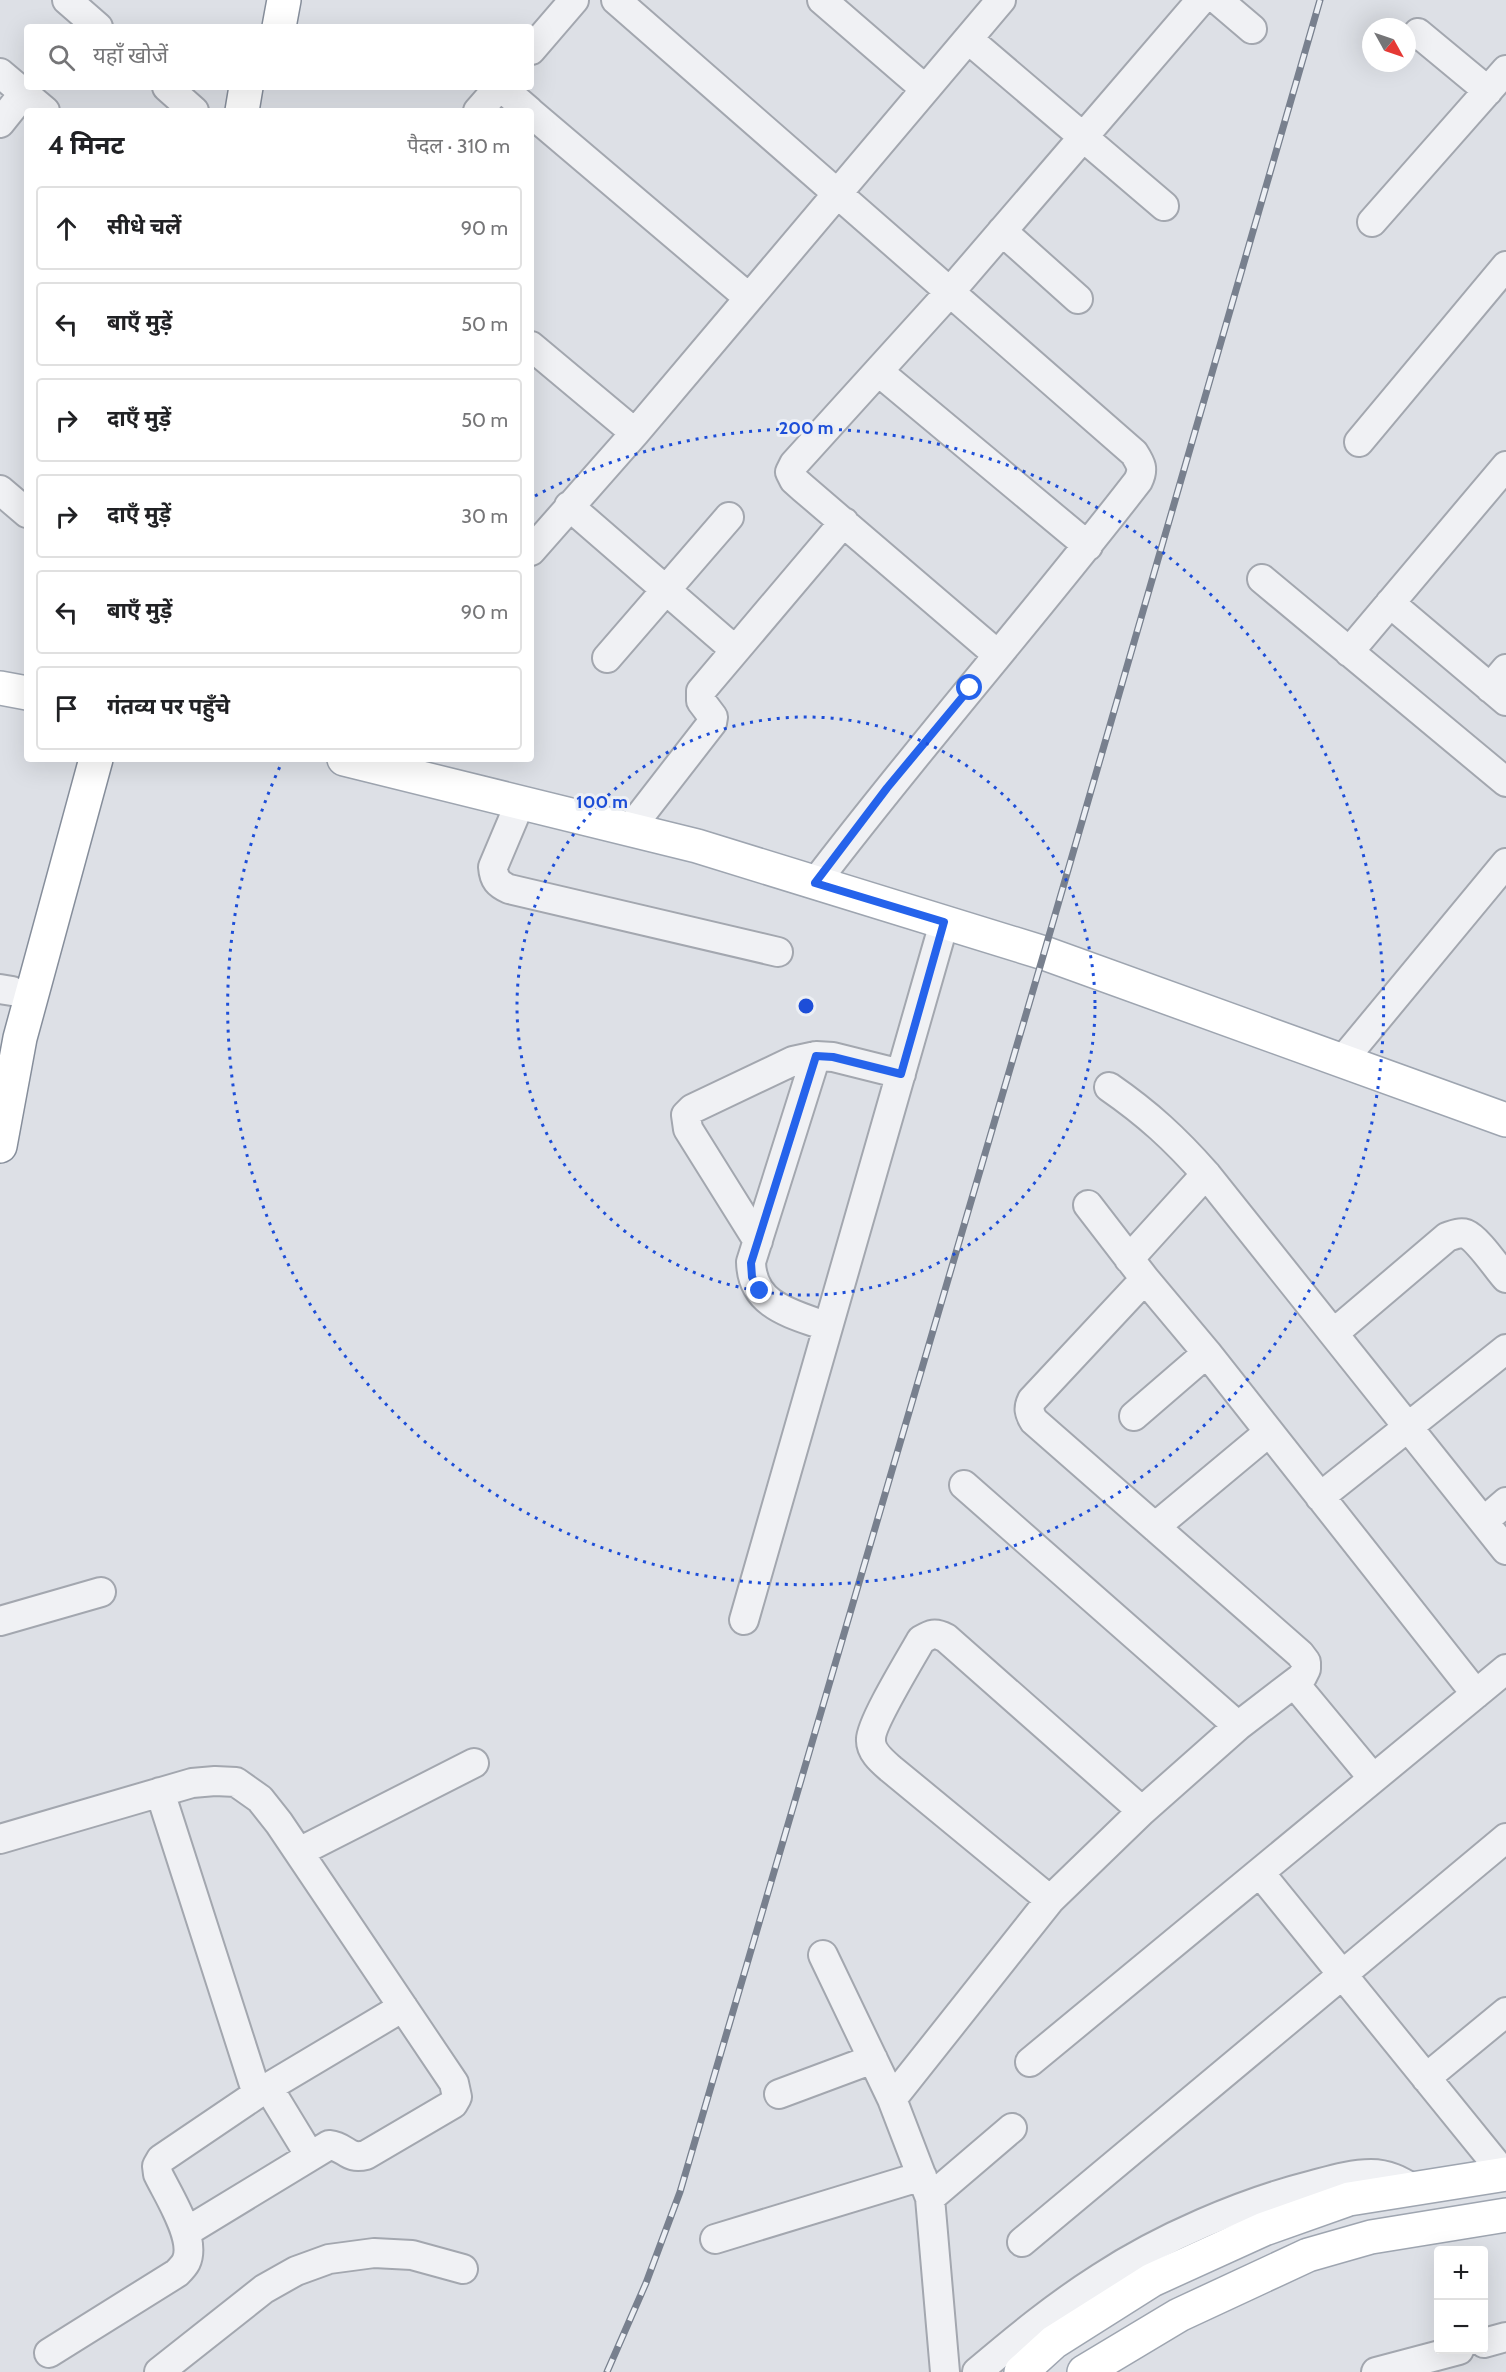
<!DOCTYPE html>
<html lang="hi">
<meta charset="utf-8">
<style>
:root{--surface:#fff;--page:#f6f6f6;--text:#202124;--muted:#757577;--line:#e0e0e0}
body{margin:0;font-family:Cabin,"Noto Sans Devanagari",sans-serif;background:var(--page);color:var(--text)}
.controls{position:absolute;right:18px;bottom:18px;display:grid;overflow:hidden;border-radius:6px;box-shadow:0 6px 24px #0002}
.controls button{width:54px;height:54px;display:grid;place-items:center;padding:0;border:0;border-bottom:2px solid var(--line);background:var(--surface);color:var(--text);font:30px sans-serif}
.compass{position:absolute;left:1362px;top:18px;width:54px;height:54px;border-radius:50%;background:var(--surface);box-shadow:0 6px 24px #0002;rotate:130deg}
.stop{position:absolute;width:18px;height:18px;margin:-14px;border:4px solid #2563eb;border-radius:50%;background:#fff}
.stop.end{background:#2563eb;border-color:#fff;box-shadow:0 2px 6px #0008}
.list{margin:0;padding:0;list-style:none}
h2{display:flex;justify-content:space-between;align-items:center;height:78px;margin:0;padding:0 24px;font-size:26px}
h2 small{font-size:20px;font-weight:400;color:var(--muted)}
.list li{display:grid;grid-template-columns:39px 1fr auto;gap:18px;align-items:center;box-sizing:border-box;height:84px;margin:0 12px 12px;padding:0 12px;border:2px solid var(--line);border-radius:6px}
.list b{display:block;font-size:22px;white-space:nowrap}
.list em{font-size:20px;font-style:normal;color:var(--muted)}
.icon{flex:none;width:33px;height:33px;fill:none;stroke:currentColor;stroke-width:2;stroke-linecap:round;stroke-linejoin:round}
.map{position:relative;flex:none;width:1506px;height:2372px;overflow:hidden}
.search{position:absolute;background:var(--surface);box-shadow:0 6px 24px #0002;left:24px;top:24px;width:510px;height:66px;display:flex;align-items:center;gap:15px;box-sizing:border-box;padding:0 21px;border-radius:6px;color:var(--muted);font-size:22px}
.panel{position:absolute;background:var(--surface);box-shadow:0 6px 24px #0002;left:24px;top:108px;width:510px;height:654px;border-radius:6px}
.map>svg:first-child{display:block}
</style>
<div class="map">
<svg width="1506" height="2372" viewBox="0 0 1506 2372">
<rect width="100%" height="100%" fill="#dde0e6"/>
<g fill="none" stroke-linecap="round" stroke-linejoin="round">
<g stroke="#a3a7af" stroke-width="32">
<path id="minor" d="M67,0L98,27
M616,0L1134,453C1141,464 1144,469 1138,481C1033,617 919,746 815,883
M822,0L925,89
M1218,0L1252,29
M1418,33L1488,91
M968,39L1164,206
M531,50L574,0
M0,73L45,111
M167,87L194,111
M501,87L529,111
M478,111L499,87
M531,113L749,298
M0,123L24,93
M1372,222L1506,70
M1002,231L1078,299
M531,346L635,433
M879,372L1088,546
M1359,442L1506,266
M0,490L27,513
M569,506L735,650
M531,551L635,433L1001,0
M1262,579L1506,782
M1390,603L1506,701
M1349,652L1506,466
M998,655L803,488L794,480L790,472L794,464L949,293L1201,0
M607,658L729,517
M1490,688L1506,669
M520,803L493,867C494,880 498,884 509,889L778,952
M629,830L712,723L713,717L701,701V691L844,522
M0,989L12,991
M1342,1061L1506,863
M1109,1087C1148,1114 1175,1139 1206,1174L1506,1550
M1088,1205L1145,1279L1207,1353L1476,1694
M758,1241L688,1129L686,1115L692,1109L793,1061L816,1056
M1129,1259L1206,1174
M828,1327C794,1314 752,1307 751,1262L816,1056L833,1057L901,1074
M1334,1333L1447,1237C1453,1235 1460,1232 1466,1234C1478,1239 1497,1268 1506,1278
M1134,1416L1207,1353
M964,1485L1238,1726
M1320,1497L1506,1349
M1484,1521L1506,1502
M1155,1527L1269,1432
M744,1620L944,923
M0,1621L101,1592
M1294,1683L1372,1777
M160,1792L257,2094
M0,1839L192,1783L215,1781L236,1782L260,1799L279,1823L454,2083L457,2097L453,2104L366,2155C347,2160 347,2147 329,2145L186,2232
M299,1852L474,1763
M1260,1873L1505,2175
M1050,1900L891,1769C883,1762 870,1752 871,1739C871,1723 911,1658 921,1640C931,1634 935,1632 946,1638L1142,1811
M823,1955L892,2099L930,2198L945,2372
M1030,2062L1506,1669
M1426,2078L1506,2012
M268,2087L310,2156
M779,2094L873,2059
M892,2099L1050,1900L1142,1811L1238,1726L1302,1677L1306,1669V1662L1300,1654L1034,1421C1029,1413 1028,1408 1032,1400L1145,1279
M930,2198L1012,2128
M715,2239L922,2176
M1022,2242L1506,1838
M1484,2343L1506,2337
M49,2353L177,2273C180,2270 184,2266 186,2262C197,2239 168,2195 158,2174L157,2166L161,2159L257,2094L403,2007
M159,2372L264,2289L296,2271L329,2259L374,2253L412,2255L463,2269
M977,2372C1016,2339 1056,2306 1100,2278C1161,2238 1242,2203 1313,2185C1332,2180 1352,2174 1371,2174C1388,2174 1400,2181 1414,2189
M1376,2372L1459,2350"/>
</g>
<g stroke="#9ea5b0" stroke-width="36">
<path id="major" d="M0,688L27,693
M344,759L697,846L1044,953L1506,1120
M1021,2372L1054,2342L1152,2280L1264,2229L1349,2199L1506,2174
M1084,2372L1179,2315L1308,2255L1371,2237L1506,2215"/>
</g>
<g stroke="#868e9b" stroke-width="36">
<path id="highway" d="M279,27L284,0
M242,111L246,87
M0,1146L20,1038L96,759"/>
</g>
<use href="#minor" stroke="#f0f1f4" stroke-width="28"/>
<use href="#major" stroke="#fff" stroke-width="33"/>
<use href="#highway" stroke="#fff" stroke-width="33"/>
<g stroke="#78808e" stroke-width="7">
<path id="rail" d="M607,2372L646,2283L680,2192L1044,953L1320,0"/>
</g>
<use href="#rail" stroke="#eceff4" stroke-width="4.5" stroke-dasharray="14" stroke-linecap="butt"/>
</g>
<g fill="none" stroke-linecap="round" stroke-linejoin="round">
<path stroke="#2563eb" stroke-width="8" d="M760,1291L752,1277L751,1263L816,1056L833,1057L901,1074L944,922L815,883L887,788L970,688"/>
</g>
<g fill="none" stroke="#1d4ed8" stroke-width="3" stroke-dasharray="3 6">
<circle cx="806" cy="1006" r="289"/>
<path d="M535 496A578 578 0 1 1 282 762"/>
</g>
<circle cx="806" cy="1006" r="9" fill="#1d4ed8" stroke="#eceff4" stroke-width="3"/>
<g font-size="18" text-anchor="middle" font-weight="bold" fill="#1d4ed8" stroke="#eceff4" stroke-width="6" stroke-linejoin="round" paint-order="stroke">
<text x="806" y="434">200 m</text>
<text x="602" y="808">100 m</text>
</g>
</svg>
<div class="controls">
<button>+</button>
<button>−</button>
</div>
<svg class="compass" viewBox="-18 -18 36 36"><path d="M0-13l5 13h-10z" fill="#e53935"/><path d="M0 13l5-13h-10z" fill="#757577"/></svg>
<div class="stop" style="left:970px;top:688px"></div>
<div class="stop end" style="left:760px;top:1291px"></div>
<div class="search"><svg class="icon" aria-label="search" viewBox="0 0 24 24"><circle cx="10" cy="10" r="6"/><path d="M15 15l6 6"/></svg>यहाँ खोजें</div>
<section class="panel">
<h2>4 मिनट<small>पैदल · 310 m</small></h2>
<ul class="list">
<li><svg class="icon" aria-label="ahead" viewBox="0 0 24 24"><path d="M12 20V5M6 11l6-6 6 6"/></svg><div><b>सीधे चलें</b></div><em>90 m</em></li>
<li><svg class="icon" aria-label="left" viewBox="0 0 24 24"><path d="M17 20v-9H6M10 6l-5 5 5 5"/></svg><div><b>बाएँ मुड़ें</b></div><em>50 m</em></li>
<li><svg class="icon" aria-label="right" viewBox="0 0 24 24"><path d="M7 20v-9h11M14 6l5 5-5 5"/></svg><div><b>दाएँ मुड़ें</b></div><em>50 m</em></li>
<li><svg class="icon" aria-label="right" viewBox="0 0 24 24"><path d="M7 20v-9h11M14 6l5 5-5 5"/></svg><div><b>दाएँ मुड़ें</b></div><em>30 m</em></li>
<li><svg class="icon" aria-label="left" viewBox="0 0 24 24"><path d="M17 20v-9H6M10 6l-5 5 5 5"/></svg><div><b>बाएँ मुड़ें</b></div><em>90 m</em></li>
<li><svg class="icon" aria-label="arrive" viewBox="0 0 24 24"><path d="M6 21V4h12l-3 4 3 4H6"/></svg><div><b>गंतव्य पर पहुँचे</b></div></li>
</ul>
</section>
</div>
